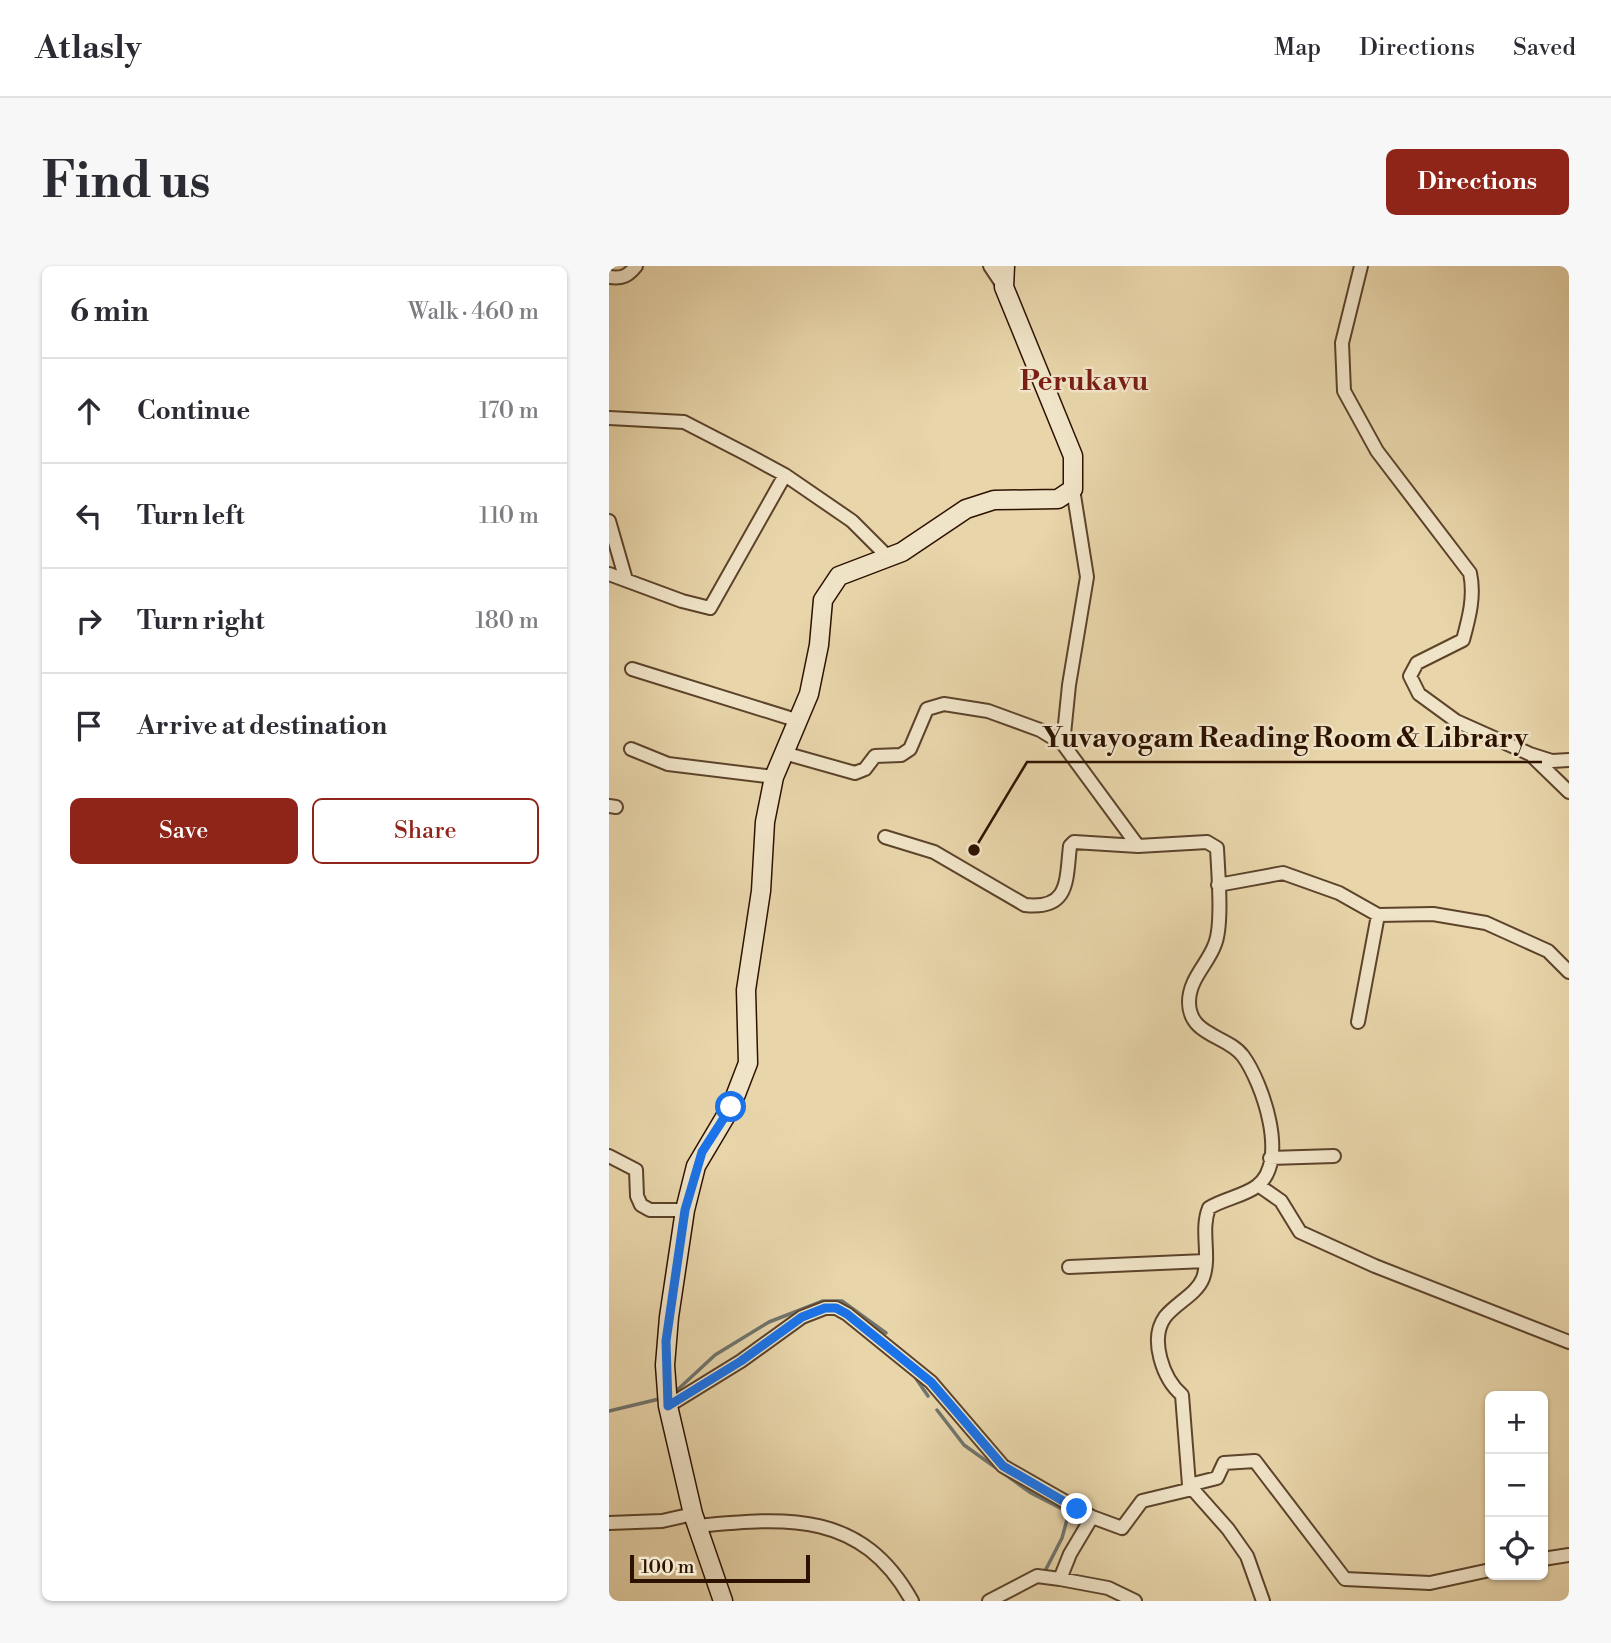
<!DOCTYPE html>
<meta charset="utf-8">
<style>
:root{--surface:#fff;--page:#f7f7f7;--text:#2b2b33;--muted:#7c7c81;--line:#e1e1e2;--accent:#8f2418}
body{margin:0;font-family:"Libre Bodoni",serif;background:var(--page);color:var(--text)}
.controls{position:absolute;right:21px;bottom:21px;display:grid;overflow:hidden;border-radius:10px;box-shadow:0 2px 5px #0004}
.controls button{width:63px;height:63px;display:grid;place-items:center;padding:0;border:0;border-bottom:2px solid var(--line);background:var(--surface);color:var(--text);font:35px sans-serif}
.scale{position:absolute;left:21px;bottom:18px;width:180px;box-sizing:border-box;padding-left:7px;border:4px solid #2d1200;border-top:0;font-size:19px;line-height:24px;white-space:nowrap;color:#2d1200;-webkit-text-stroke:5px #f0e4c8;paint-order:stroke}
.stop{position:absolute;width:21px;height:21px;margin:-16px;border:5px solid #1a73e8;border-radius:50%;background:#fff}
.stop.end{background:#1a73e8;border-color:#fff;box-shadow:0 2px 7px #0008}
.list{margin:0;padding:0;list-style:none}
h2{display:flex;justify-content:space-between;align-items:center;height:91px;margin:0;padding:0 28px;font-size:30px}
h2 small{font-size:23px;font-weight:400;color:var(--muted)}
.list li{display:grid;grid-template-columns:46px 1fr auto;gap:21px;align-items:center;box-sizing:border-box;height:105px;padding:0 28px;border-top:2px solid var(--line)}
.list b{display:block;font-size:26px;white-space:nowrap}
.list em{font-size:23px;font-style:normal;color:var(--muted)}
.actions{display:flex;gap:14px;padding:21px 28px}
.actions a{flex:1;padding:16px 0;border:2px solid var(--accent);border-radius:10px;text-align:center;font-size:24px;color:var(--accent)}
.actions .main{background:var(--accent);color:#fff}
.icon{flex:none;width:38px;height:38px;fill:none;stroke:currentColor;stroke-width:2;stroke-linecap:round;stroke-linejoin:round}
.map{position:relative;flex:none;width:960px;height:1335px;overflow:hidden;border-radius:10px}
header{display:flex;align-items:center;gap:42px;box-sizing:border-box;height:98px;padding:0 35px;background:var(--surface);border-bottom:2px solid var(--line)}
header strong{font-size:33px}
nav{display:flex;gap:38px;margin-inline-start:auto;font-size:24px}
.intro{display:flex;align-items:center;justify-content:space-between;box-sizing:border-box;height:168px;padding:0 42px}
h1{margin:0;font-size:49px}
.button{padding:18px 32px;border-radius:10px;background:var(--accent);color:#fff;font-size:24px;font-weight:700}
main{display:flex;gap:42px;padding:0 42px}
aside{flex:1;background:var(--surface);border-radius:10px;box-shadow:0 2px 5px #0004}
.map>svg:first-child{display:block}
</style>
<header>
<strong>Atlasly</strong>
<nav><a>Map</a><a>Directions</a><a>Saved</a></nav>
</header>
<div class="intro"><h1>Find us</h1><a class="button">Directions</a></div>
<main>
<aside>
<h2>6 min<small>Walk · 460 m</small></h2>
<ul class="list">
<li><svg class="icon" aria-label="ahead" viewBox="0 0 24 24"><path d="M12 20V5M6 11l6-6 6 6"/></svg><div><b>Continue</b></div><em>170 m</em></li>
<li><svg class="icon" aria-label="left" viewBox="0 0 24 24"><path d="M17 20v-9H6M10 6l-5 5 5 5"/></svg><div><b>Turn left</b></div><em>110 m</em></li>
<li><svg class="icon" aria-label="right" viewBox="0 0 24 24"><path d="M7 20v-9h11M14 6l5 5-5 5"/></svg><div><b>Turn right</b></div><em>180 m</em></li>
<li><svg class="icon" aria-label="arrive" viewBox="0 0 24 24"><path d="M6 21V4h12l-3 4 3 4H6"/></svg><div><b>Arrive at destination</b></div></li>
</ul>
<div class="actions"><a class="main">Save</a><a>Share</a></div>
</aside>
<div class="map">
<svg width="960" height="1335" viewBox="0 0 960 1335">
<rect width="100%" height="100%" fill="#e8d5aa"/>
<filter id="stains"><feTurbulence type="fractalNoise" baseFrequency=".00286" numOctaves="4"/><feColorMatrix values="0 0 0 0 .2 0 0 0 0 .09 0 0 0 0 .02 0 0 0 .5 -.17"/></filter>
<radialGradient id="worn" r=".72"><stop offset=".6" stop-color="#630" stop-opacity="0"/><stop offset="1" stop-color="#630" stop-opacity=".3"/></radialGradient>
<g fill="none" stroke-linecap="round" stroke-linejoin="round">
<path stroke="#70746d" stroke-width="3.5" d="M306,1111L319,1130
M65,1127L106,1089L160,1056L214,1035H233L277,1067
M328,1144L355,1179L422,1227L453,1243L459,1250L453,1272L434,1309
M0,1145L50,1133"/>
<g stroke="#5c432a" stroke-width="16">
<path id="street" d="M381,0L395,21
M752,0L733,77L735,125L768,185L861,307C866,330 860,352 854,374L808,397L801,410L810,428L847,455L921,488L943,495L960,494
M0,11C13,13 19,10 27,0
M0,152L75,156L139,189L176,209L243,255L280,292
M0,255L17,314
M0,308L73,335L101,342L176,209
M23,403L190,455
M454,478L460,419L478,311L464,223
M22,483L59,498L165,511
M175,487L246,507L256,503L266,490L292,489L301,483L318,443L335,438L379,445L431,464L454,478L529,580L465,576L461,580C457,614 461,644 416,639L325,586L276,571
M924,491L960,526
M0,540L7,541
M529,580L598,576L608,582C609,605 614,658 606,678C599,698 580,713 580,736C580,770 618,769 634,790C653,816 681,895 648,920C635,930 614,933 600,942C591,964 602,990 594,1012C588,1028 567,1037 556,1051C540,1073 554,1113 573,1129L580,1219L619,1263L638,1290L654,1335
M609,619L674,607L730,627L769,649L824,648L877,657L939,685L960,706
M749,756L769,649
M0,890L27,904L28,930L32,939L41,944H76
M661,892L725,890
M649,919L672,935L691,966L766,1000L960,1076
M460,1001L596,995
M59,1140L132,1095L193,1051L216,1042H227L238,1048L322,1116L394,1200L483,1251L461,1288L451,1313L499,1322L526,1335
M580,1219L608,1212L615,1197L646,1195L736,1313L821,1317L881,1304
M483,1251L513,1262L533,1235L583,1223
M0,1257L53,1255L84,1248
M88,1260C179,1251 253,1245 303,1335
M934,1293L960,1289
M380,1335L428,1310L451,1313"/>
</g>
<g stroke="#2d1200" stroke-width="21">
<path id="secondary" d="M114,1335L84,1248L59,1140L56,1099L60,1051L76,944L87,900L122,841L139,797L137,724L152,625L156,556L165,511L200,428L210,379L214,334L230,310L293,286L357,243L385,234L449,233L464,223V190L395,21L396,0"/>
</g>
<use href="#street" stroke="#f0e4c8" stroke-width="12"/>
<use href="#secondary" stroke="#f0e4c8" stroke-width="18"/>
</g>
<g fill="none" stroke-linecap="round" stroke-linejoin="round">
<path stroke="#1a73e8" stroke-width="9" d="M122,841L93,886L76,944L57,1075L59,1140L132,1095L193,1051L216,1042H227L238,1048L322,1116L394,1200L468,1243"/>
</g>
<g text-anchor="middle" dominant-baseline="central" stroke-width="5" stroke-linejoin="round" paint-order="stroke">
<g font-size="28" font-weight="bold" fill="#7a1f14" stroke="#f0e4c8">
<text x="475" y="115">Perukavu</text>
</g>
</g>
<path fill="none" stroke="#2d1200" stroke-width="2.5" d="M365 584L418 496H933"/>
<circle fill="#2d1200" stroke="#f0e4c8" stroke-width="2.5" cx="365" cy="584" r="7"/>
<g font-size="28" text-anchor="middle" font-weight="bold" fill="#2d1200" stroke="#f0e4c8" stroke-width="5" stroke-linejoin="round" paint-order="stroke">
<text x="676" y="481">Yuvayogam Reading Room &amp; Library</text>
</g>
<rect width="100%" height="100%" filter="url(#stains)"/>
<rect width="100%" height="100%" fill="url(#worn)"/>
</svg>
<div class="controls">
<button>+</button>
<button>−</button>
<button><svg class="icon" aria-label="locate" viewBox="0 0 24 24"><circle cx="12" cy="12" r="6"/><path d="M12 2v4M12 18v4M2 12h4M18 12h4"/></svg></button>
</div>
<div class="scale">100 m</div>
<div class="stop" style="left:122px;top:841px"></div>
<div class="stop end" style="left:468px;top:1243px"></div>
</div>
</main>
